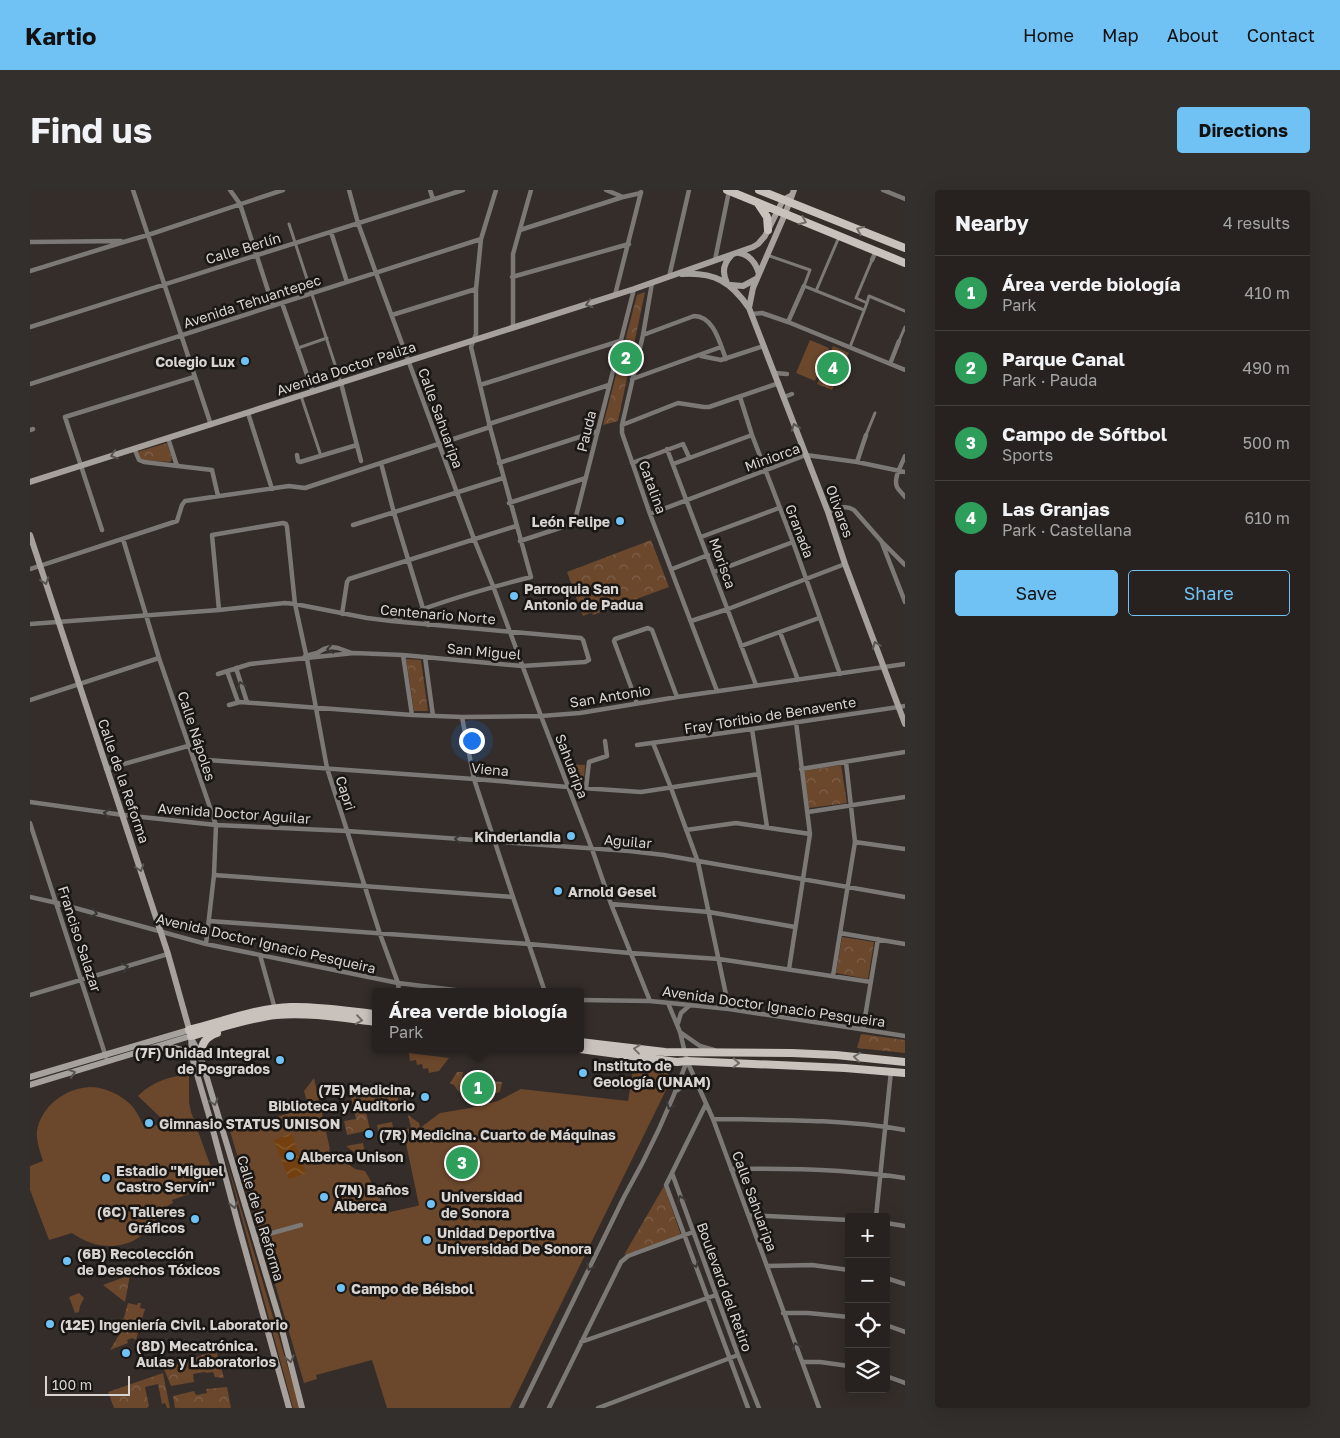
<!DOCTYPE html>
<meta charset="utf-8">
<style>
:root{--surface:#27221f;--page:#332f2c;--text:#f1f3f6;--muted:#a4a4a4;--line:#433f3d;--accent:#70c1f4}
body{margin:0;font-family:"Golos Text",sans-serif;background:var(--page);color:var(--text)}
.controls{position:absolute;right:15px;bottom:15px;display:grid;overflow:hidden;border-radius:5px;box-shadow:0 5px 20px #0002}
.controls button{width:45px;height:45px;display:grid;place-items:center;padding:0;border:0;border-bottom:1px solid var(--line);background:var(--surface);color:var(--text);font:25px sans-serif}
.scale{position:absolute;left:15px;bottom:12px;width:85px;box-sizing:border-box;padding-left:5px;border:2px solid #d8d4d1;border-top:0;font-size:14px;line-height:18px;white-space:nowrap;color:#d8d4d1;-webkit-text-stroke:4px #191614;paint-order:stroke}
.you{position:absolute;left:441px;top:550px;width:18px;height:18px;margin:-12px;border:4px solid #fff;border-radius:50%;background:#1a73e8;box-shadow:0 0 0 8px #1a73e833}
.badge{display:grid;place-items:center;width:32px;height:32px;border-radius:50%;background:var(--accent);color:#fff;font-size:16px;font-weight:700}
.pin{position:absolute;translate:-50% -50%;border:2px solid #fff;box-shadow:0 1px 5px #0006}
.popup{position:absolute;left:342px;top:798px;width:212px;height:65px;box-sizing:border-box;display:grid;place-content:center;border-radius:5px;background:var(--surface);filter:drop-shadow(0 1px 4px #0005);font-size:16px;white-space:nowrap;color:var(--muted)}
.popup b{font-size:19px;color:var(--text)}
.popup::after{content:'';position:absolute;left:50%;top:100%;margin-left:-10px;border:10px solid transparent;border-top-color:var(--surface)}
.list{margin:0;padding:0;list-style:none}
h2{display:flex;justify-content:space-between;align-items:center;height:65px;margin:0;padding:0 20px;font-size:21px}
h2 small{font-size:16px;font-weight:400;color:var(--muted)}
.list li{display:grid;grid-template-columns:32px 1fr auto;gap:15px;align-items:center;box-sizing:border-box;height:75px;padding:0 20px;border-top:1px solid var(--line)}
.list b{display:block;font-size:19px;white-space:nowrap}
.list p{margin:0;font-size:16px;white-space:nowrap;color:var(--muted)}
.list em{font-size:16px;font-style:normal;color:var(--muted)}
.actions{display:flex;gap:10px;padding:15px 20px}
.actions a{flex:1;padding:11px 0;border:1px solid var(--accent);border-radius:5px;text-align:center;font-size:18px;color:var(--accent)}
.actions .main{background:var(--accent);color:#111}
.icon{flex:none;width:28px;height:28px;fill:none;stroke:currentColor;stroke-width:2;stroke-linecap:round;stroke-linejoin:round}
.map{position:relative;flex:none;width:875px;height:1218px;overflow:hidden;border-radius:5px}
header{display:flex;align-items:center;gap:30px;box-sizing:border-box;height:70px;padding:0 25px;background:var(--accent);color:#111}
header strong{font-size:24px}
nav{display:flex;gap:28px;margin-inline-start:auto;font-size:18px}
.intro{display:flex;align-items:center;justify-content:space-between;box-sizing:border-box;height:120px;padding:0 30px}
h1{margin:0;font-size:35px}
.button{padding:12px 22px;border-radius:5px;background:var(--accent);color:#111;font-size:18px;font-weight:700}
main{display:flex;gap:30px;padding:0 30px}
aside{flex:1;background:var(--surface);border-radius:5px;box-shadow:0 5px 20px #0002}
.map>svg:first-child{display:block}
</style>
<header>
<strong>Kartio</strong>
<nav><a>Home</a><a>Map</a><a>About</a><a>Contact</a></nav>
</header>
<div class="intro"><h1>Find us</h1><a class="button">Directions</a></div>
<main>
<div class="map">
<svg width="875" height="1218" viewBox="0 0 875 1218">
<defs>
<pattern id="park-crowns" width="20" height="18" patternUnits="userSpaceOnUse" patternTransform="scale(1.25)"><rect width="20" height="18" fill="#6b472c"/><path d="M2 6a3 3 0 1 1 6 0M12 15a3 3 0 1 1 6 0" fill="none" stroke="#7f614a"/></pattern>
<pattern id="water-waves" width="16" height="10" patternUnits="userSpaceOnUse" patternTransform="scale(1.25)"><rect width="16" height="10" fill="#74400f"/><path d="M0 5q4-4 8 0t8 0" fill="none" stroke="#875b31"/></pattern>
</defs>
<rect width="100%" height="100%" fill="#342d29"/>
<path fill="#6b472c" d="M780,150L799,158L785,191L766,183Z
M379,863L419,868L409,881L399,883L398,878L393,879L392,874L387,875L386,870L380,871Z
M604,875L633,879C639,883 641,888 639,894L480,1218H357L342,1170L286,1185L287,1189L274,1193L200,941L273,919L277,912L274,901L284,888L300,959L299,960L301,968L309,967L325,979L335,981C344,995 349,1010 360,1022L387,1016L389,1015L375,949L410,923L440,918L468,911L491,899L598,911Z
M159,885V912L161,922L186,991L158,1001L159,1004L142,1010L143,1013L137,1016L138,1019L132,1021L129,1027L127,1028C108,1060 72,1064 42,1043L19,1050L0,1000V976L13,971C10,961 6,951 7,941C11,916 36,898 60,897C74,897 89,904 99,913C107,920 111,931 115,939L133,933L131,928L108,906C122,892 138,886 159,885Z
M193,958L270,1218H263Z
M49,1103L54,1108L50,1116L49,1122L45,1123L39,1107Z"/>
<path fill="url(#park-crowns)" d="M615,102L588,231L573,235L607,105Z
M803,156L819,163L802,200L787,194Z
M137,253L142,269L140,272L113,270L110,268L107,262Z
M621,350L639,397L563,425L562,422L553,426L537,382Z
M376,469L391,470L398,521H384Z
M535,574L555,575L554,591L541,590Z
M811,575L817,613L779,618L773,581Z
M812,747L844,752L838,789L806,783Z
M831,844L875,850V863L827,858Z
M427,882H433L432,888L472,892L470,902L442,909L428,901L424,895L420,893Z
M365,893L370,919L360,921L357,908L334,913L340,940L317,945L314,931L326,929L320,903Z
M378,925L389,933L390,937L381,944L350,951L347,935L362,932L364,942L381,938Z
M333,953L337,972L316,956Z
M634,996L651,1045L594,1065Z
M100,1085L95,1112L73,1095Z
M98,1113L107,1115L108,1113H111L110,1118L115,1119L111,1132L106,1131L103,1133L104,1138L109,1139L106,1150L102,1148L97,1150L98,1153L80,1160L89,1145Z
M186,1160L194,1188L185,1187L183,1182L176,1183L175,1182L163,1184L164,1192L141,1196L134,1179Z
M133,1183L140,1218H137L135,1213L132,1214L128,1194L115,1197L119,1216L117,1218H84L78,1202Z
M197,1197L201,1218H145L143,1206L164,1201L166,1205L177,1203L176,1199Z"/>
<path fill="url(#water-waves)" d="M261,943L276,983L259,989L244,950Z"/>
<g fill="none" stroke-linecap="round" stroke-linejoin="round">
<path stroke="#7b7875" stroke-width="3" d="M259,34L311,193
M737,65L780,80L774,96L834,120
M786,101L809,47
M837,113L839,106L875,121
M869,151L875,137
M820,157L837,113L826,108L842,70
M268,158L297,148
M271,206L291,266
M836,245L845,223"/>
<path stroke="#7b7875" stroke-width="4.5" d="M103,0L181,235
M200,0L210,14L243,116
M319,0L328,33L346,83L444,349L463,396L511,526L562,659L581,714L620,811
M400,0L403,9
M576,0L593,7
M853,0L875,9
M490,40L593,7L611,3
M301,42L317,92
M0,52L91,51
M685,70L699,1
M842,70L846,61
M0,81L97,51L118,45L253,0
M482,87L599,54
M639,87L659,0
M622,93L613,145L592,235V243L620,324L687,501
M585,105L611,2
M252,113L283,202
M722,124L732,123L758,132L875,180
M362,125L446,99
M758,132L774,96
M0,137L433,0
M483,138V64L501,0
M613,145L664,126C684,126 690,154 696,169
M671,166L691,170L734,156
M860,174L869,151
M745,183L757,184
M602,189L691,157
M311,193L331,271
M0,194L451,49
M450,195L590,151
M710,207L722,245L763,352L810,484
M754,207L762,204
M218,223L242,299
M459,234L579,195
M592,235L648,213L674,217H679L749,193
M0,240L3,239
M138,248L147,276
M104,258L109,270L114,272L182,280L188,306
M637,259L726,495
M267,265L268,271L270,272L327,255
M875,266C872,274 863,288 867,297C869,301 873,304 875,307
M827,272L836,245
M351,273L364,323L398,435
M469,273L568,241
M602,273L653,254L659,267
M643,274L722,245
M479,313L556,288
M798,322C807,319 815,314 824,320L852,352L875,375
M620,324L776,265L827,272L875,282
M323,335L473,288
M72,340L35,227L164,187
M671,347L749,318
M93,349L129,468L186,635L184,685L176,754
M490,351L539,335L543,333L545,330L604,99
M852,353L875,412
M0,379L147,331L152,315L155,311L259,296L275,298L460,237
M642,379L678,365
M684,382L763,352
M189,420L182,345L253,333L256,334L257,337L265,414L277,469L297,578L350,744L368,793L369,802
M312,424L317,392L319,389L486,336
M362,431C407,412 454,399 501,387L460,237L441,157L446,144V99L451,49L466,0
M661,431L698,419L815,374
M0,434L189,420L255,413L265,414L337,428L361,431L551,448L553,450L559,470L555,472L492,476L373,465L324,463L220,474L188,484
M750,442L768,490
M711,456L789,428
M373,465L382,525
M275,466L287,463L294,459L301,457L308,458L322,463
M395,467L403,526
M206,478L217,512
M197,481L208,512
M0,510L129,468
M607,513L584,451L585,449L618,438L622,440L647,507
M199,515L210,512L382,525L432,527L511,526L550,523L647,507L875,474
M432,527L444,589L483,707L515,802
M722,539L737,637
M623,553L641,598L668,672L699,819
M607,555L722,539L875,516
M163,569L444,589L538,597L611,602L729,584
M76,579L158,556
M771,579L875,562
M556,598L559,572L577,566L575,551
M0,612L93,625L186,635L317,641L599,661L634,665L875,707
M778,622L875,607
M0,633L76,867
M656,640L706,633L780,644
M825,652L875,659
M184,685L483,707
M0,707L27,713L176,754L368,793L441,802
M581,714L679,722L765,737
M179,731L499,754L600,763L689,769L841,792
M810,743L875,754
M230,765L245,819
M759,779L780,644L766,532
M803,786L825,652L816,572
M0,805L138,764
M550,810L620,811L699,819L875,846
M638,813L650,842L657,871L683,929L789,1218
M648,833L651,823L659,816
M833,839L848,749
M650,842L670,856L684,860
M648,900C656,892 660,893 669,898
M676,914L636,995L718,1218
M683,929C747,930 812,929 875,940
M701,979C759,978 817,979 875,988
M642,983L708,1165L729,1218
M718,1025L819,1030
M846,1027L861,881
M856,1033L875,1036
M224,1048L271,1035
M737,1076L782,1075L819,1080
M856,1088L875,1094
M753,1123H778L819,1127
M856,1135L875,1142
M551,1152L686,1105
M773,1172H790L819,1176
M856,1186L875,1193
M491,1218L594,1007C619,963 640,918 657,871
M519,1218L591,1072L598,1066L663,1042
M568,1218L708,1165"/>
<path stroke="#a7a19d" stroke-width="6" d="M709,63C720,65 726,73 729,84
M652,84C685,82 701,92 719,118L798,322L815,374L875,534
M697,93C692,83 693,74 701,66
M701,95L713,96L726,89
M719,118L723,98L755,24L764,0
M0,292L604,99L723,57L728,54L735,46L753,10L762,5
M0,345L138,764L161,846L162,867L180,929L208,1034L259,1218
M162,850L170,865L249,1128L272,1218
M134,858C146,856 153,860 162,867
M0,887L159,840
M0,895L161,846"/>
<path stroke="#c8c1bc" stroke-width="8" d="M697,0L875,73
M729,0L875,58
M729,15L737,27L738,40
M159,840C192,832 226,818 261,817C289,816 317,821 346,824
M161,846C187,839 219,828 246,825C279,822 313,828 346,832
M550,852L635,862L762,863L806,865L875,872
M550,859L647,872L657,871L815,878L875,883
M170,865C172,854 175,847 187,843"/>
</g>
<defs><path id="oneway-chevron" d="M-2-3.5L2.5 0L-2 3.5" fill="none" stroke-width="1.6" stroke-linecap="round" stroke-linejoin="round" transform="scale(1.25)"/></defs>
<g stroke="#706c68">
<use href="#oneway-chevron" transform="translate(773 31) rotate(22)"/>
<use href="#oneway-chevron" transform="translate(830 40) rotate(-158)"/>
<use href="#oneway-chevron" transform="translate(329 830) rotate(8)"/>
<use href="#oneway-chevron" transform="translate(607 859) rotate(-173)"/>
<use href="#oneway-chevron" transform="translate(827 867) rotate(-174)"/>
<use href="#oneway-chevron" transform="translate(706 873) rotate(2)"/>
</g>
<g stroke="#595552">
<use href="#oneway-chevron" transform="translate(559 114) rotate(162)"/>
<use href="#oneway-chevron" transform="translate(765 237) rotate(-110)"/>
<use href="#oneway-chevron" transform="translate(84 265) rotate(162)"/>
<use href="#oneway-chevron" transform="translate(15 391) rotate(71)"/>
<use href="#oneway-chevron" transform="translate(846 455) rotate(-111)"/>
<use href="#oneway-chevron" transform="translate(110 678) rotate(72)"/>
<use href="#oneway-chevron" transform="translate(42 883) rotate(-17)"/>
<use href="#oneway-chevron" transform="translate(184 912) rotate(74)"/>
<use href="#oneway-chevron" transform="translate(204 1015) rotate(76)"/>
<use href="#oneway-chevron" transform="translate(260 1169) rotate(76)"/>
</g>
<g stroke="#3b3836">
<use href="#oneway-chevron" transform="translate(300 459) rotate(171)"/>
<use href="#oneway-chevron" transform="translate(211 495) rotate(-108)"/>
<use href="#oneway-chevron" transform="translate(77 623) rotate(-172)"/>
<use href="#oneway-chevron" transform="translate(428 649) rotate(-176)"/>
<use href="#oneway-chevron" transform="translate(64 723) rotate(15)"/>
<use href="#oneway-chevron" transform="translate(95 777) rotate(-17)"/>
<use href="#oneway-chevron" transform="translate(640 916) rotate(114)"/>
<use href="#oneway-chevron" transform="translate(651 1009) rotate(-110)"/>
<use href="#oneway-chevron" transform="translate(665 1074) rotate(70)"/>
<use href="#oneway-chevron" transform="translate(560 1077) rotate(116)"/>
<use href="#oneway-chevron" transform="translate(766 1156) rotate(-111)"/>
</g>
<g fill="#70c1f4" stroke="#191614" stroke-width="2">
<circle cx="215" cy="171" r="5"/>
<circle cx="590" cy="331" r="5"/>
<circle cx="484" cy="406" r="5"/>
<circle cx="541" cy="646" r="5"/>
<circle cx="528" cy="701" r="5"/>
<circle cx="250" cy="870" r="5"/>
<circle cx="553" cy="883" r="5"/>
<circle cx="395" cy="907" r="5"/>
<circle cx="119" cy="933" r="5"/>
<circle cx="339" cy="944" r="5"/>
<circle cx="260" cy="966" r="5"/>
<circle cx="76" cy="988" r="5"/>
<circle cx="294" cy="1007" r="5"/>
<circle cx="401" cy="1014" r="5"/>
<circle cx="165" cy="1029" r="5"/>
<circle cx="397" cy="1050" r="5"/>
<circle cx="37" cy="1071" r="5"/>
<circle cx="311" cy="1098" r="5"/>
<circle cx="20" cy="1134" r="5"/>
<circle cx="96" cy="1163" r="5"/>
</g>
<g text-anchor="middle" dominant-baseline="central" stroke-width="5" stroke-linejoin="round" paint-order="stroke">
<g font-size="14" fill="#d8d4d1" stroke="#191614">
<text transform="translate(213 58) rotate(-17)">Calle Berlín</text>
<text transform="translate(222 111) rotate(-18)">Avenida Tehuantepec</text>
<text transform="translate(316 178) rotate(-18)">Avenida Doctor Paliza</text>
<text transform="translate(411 228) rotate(70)">Calle Sahuaripa</text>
<text transform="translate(556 241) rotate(-76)">Pauda</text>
<text transform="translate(742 267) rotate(-20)">Miniorca</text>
<text transform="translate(623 297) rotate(70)">Catalina</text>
<text transform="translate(810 321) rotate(70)">Olivares</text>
<text transform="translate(770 341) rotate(69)">Granada</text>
<text transform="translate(693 373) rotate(70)">Morisca</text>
<text transform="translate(408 424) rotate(5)">Centenario Norte</text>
<text transform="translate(454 461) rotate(5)">San Miguel</text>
<text transform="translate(580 506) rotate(-9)">San Antonio</text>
<text transform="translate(740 525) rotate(-9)">Fray Toribio de Benavente</text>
<text transform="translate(167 546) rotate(72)">Calle Nápoles</text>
<text transform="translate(542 576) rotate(69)">Sahuaripa</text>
<text transform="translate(460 579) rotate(5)">Viena</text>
<text transform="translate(94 591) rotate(71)">Calle de la Reforma</text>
<text transform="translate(316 603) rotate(72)">Capri</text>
<text transform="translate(204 623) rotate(4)">Avenida Doctor Aguilar</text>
<text transform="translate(598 651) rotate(5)">Aguilar</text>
<text transform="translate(50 749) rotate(72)">Franciso Salazar</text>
<text transform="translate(236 753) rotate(13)">Avenida Doctor Ignacio Pesqueira</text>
<text transform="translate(744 816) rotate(8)">Avenida Doctor Ignacio Pesqueira</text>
<text transform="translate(725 1011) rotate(70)">Calle Sahuaripa</text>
<text transform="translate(231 1028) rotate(73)">Calle de la Reforma</text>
<text transform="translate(695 1097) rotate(70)">Boulevard del Retiro</text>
</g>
<g font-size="14" font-weight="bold" fill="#d8d4d1" stroke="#191614" text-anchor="start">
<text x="205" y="171" text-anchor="end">Colegio Lux</text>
<text x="580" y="331" text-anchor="end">León Felipe</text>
<text x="494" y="398">Parroquia San<tspan x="494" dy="16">Antonio de Padua</tspan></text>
<text x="531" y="646" text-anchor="end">Kinderlandia</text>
<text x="538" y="701">Arnold Gesel</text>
<text x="240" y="862" text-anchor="end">(7F) Unidad Integral<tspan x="240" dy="16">de Posgrados</tspan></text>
<text x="563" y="875">Instituto de<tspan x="563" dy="16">Geología (UNAM)</tspan></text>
<text x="385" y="899" text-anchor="end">(7E) Medicina,<tspan x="385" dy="16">Biblioteca y Auditorio</tspan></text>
<text x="129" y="933">Gimnasio STATUS UNISON</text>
<text x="349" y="944">(7R) Medicina. Cuarto de Máquinas</text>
<text x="270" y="966">Alberca Unison</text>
<text x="86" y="980">Estadio "Miguel<tspan x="86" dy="16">Castro Servín"</tspan></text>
<text x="304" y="999">(7N) Baños<tspan x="304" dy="16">Alberca</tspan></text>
<text x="411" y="1006">Universidad<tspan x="411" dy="16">de Sonora</tspan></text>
<text x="155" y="1021" text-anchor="end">(6C) Talleres<tspan x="155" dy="16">Gráficos</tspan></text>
<text x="407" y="1042">Unidad Deportiva<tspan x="407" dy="16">Universidad De Sonora</tspan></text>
<text x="47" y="1063">(6B) Recolección<tspan x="47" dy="16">de Desechos Tóxicos</tspan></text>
<text x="321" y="1098">Campo de Béisbol</text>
<text x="30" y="1134">(12E) Ingeniería Civil. Laboratorio</text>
<text x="106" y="1155">(8D) Mecatrónica.<tspan x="106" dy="16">Aulas y Laboratorios</tspan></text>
</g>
</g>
</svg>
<div class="controls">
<button>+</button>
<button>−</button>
<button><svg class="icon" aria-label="locate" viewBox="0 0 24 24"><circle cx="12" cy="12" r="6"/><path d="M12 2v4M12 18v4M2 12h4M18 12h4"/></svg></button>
<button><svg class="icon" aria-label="layers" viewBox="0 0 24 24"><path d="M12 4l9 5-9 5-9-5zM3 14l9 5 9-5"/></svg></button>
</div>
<div class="scale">100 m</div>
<div class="you"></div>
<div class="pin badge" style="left:448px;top:898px;background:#2e9e5b">1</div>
<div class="popup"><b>Área verde biología</b>Park</div>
<div class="pin badge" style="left:596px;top:168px;background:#2e9e5b">2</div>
<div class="pin badge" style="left:432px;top:973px;background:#2e9e5b">3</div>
<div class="pin badge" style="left:803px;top:178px;background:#2e9e5b">4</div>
</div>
<aside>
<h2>Nearby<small>4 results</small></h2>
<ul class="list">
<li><span class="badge" style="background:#2e9e5b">1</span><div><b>Área verde biología</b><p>Park</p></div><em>410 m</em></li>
<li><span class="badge" style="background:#2e9e5b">2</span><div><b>Parque Canal</b><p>Park · Pauda</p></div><em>490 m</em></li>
<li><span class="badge" style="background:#2e9e5b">3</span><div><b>Campo de Sóftbol</b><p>Sports</p></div><em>500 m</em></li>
<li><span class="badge" style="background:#2e9e5b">4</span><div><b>Las Granjas</b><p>Park · Castellana</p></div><em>610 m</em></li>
</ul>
<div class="actions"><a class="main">Save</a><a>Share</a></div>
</aside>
</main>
